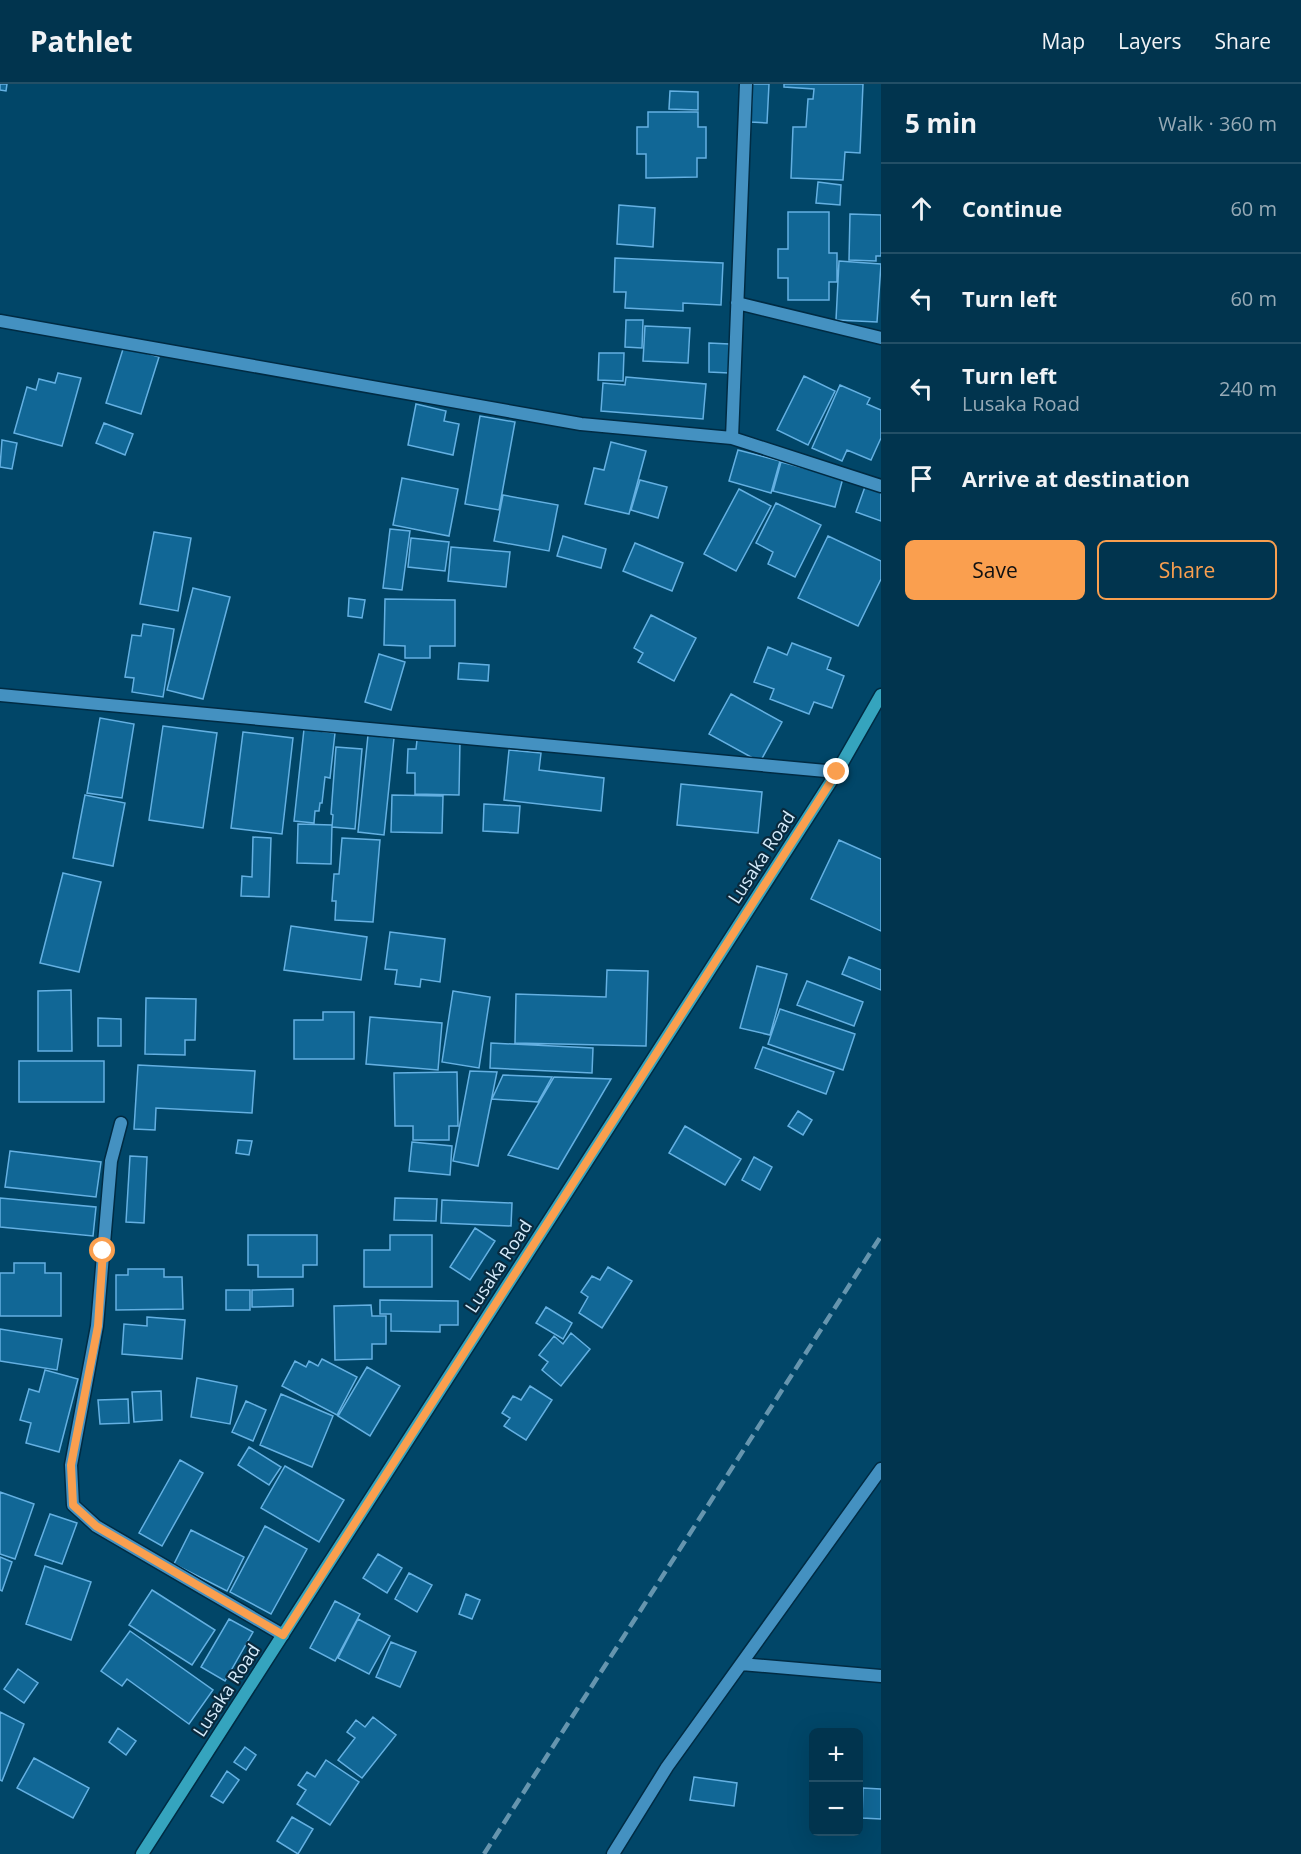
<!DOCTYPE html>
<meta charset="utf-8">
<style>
:root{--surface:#01344e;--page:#0b3c55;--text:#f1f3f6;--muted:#96aab6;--line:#234f66;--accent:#fa9f4f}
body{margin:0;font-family:"Open Sans",sans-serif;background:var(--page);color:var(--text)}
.controls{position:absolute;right:18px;bottom:18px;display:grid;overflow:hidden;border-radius:9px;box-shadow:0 6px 24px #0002}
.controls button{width:54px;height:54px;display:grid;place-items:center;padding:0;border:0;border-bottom:2px solid var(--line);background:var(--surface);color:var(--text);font:30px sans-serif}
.stop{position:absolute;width:18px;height:18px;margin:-14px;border:4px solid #fa9f4f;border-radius:50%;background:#fff}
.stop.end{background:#fa9f4f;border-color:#fff;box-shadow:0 2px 6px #0008}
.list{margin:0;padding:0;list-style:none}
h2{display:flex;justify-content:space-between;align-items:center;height:78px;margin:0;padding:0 24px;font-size:26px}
h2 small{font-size:20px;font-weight:400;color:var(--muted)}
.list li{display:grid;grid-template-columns:39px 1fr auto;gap:18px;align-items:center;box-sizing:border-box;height:90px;padding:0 24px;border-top:2px solid var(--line)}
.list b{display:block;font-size:22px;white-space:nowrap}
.list p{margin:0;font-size:20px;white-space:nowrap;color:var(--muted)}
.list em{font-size:20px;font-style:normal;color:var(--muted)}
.actions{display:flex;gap:12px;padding:18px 24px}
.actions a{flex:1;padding:14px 0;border:2px solid var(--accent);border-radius:9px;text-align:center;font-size:21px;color:var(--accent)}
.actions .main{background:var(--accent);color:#111}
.icon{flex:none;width:33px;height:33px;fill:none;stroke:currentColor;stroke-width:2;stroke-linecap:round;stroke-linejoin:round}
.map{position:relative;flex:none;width:881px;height:1770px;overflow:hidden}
header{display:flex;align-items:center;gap:36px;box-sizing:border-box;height:84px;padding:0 30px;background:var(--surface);border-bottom:2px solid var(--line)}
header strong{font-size:28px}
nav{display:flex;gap:33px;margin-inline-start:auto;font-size:21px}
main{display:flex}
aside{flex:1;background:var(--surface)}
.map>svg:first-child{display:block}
</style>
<header>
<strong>Pathlet</strong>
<nav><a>Map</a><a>Layers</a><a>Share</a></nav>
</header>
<main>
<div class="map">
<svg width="881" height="1770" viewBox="0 0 881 1770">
<rect width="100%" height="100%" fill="#014668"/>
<path fill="#116796" stroke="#64b0e2" stroke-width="1.5" d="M0,0H7L6,7L0,6Z
M752,0H769L767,39L751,38Z
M784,0H863L860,69L845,68L843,96L791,94L793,43H806L808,15H813L814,5L784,3Z
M670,7L698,8V26L669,25Z
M648,28H698V43H706V74H697V93L646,94V70H637V43H648Z
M818,98L841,101L840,121L816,119Z
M619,121L655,124L653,163L617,160Z
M788,128H829V169H837V198H829V216H788V194H778V165H788Z
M850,130L881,131V172H876V177L849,176Z
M615,174L723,179L721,221L683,219V227L625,224L626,208H614Z
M839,177L881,180L877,238L836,236Z
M626,236H643L642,264L625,263Z
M645,242L690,244L688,279L643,277Z
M709,259L729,260V289L709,288Z
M124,262L159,273L141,330L106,319Z
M599,269H624L623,297L598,296Z
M58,289L81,294L62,362L14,349L27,303L36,306L39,295L55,299Z
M804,292L835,307L808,361L777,346Z
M626,293L706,300L703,335L601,327L603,299L625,301Z
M840,301L870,314L867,320L881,326V354L871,376L847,366L842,377L812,364Z
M416,320L446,327L444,337L459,340L453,371L408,361Z
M480,332L515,338L499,426L465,420Z
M104,339L133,350L125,371L96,359Z
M2,356L17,359L12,385L0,383Z
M611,358L646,367L629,430L585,420L594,384L604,386Z
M738,366L780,377L771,409L729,397Z
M781,378L843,394L835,423L773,407Z
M402,394L458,405L449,452L393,441Z
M640,396L667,403L658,434L631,426Z
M866,400L881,406V437L856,428Z
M739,405L771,422L736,487L704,470Z
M503,411L558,421L549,467L494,457Z
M776,419L821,441L795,493L768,480L773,468L756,459Z
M390,445L410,447L402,506L383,504Z
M154,448L191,454L178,527L140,520Z
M563,452L606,465L601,484L557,472Z
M828,452L881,477V495L858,542L798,514Z
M411,454L449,458L445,487L408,483Z
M635,459L683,479L672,507L623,487Z
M451,463L510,468L506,503L448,497Z
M193,504L230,513L203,615L167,606Z
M349,514L365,516L362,534L348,532Z
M385,515L455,516V562H430V574H405V562L384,561Z
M651,531L696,554L674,597L638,578L643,569L634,564Z
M143,540L174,545L163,613L132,608L134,594L125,593L132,551L141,552Z
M792,559L831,574L827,585L844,592L832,624L814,618L809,630L770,615L774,605L754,598L768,563L787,571Z
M379,570L405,578L391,626L365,618Z
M459,579L489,581L488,597L458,595Z
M731,610L782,638L760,678L709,650Z
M100,634L134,640L122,714L87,709Z
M163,642L217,649L203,744L149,736Z
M304,645L335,649L330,694L325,693L322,719H320L319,727H315L314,739L294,737Z
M243,648L293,654L282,750L231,744Z
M368,651L394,654L384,751L358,748Z
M417,656H460L459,711L415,710V689H407L408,665H416Z
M336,663L362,665L355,745L332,743L333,731L331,730Z
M509,666L541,669L539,686L604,694L601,727L504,716Z
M681,700L762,708L758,749L677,741Z
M85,711L125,719L113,782L73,774Z
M392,711L443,712L442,749L391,748Z
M484,720L520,722L518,749L483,747Z
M298,740L332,741L331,780L297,779Z
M253,753L271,754L269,813L241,812L242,792L252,793Z
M342,754L380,756L373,838L335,836L336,817H332L334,790H339Z
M839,756L881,775V847L811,815Z
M63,789L101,798L79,888L40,879Z
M291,842L367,853L361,896L284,886Z
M390,848L445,855L440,898L421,895L420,903L395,900L397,886L385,885Z
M849,873L881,886V906L842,890Z
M757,882L787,890L770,951L740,944Z
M607,886L648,887L646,962L515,959L516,910L606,913Z
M807,897L863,918L854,942L797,921Z
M71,906L72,967H38V907Z
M453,907L490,913L479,984L442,978Z
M146,914L196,915L195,956H185V971L145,970Z
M780,925L855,950L843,986L768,960Z
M323,928H354V975H294V936H323Z
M370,933L442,939L438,986L366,980Z
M98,934L121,935V962H98Z
M491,959L593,964L592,989L490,984Z
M763,963L834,988L826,1010L755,984Z
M19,977H104V1018H19Z
M138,981L255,987L252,1029L156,1024L155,1046L134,1045Z
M470,987L497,988L478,1082L453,1077Z
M457,988L458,1042H449V1056H413V1042H395L394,989Z
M503,991L552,993L538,1018L492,1015Z
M554,993L611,995L558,1085L508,1071Z
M798,1027L812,1036L803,1051L788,1042Z
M685,1042L741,1075L725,1101L669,1069Z
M238,1056L252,1057L249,1071L236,1069Z
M412,1058L452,1062L450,1091L409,1087Z
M10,1067L101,1078L96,1113L5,1103Z
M130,1072L147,1073L144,1139L126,1138Z
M754,1073L772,1083L760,1106L742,1096Z
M0,1114L96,1123L93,1152L0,1143Z
M395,1114L437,1115L436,1137L394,1136Z
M442,1116L512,1119L511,1142L441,1139Z
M475,1144L495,1157L470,1196L450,1183Z
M248,1151H317V1181H303V1193H258V1181H248Z
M390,1151H432V1203H364V1166H390Z
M14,1179H45V1189H61V1232H0V1189H14Z
M608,1183L632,1197L602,1244L579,1229L588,1213L581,1208L592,1192L600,1196Z
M128,1185H164V1193H182L183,1225L116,1226V1191H128Z
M293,1205V1222L252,1223V1206Z
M226,1206H250V1226H226Z
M380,1216L458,1217V1241H440V1248L391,1247V1230H380Z
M371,1221L372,1232H386V1260H372V1275L335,1276L334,1222Z
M546,1223L572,1239L563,1255L536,1239Z
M147,1233L185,1236L182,1275L122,1270L124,1240L147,1242Z
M0,1245L62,1255L57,1286L0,1277Z
M571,1249L590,1265L561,1302L542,1286L548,1278L539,1271L554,1252L563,1260Z
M322,1275L357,1293L337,1331L282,1302L295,1277L306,1283L309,1277L318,1282Z
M367,1283L400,1302L370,1352L338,1332Z
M45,1286L78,1295L59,1368L26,1359L31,1339L20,1336L29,1305L39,1308Z
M197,1294L237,1302L230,1340L191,1333Z
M530,1302L552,1316L526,1356L504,1342L510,1334L502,1329L513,1312L521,1316Z
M161,1307L162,1336L134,1338L132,1308Z
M281,1310L333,1332L312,1383L260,1361Z
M128,1315L129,1339L100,1340L98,1316Z
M246,1317L266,1326L253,1357L232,1348Z
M249,1363L281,1383L269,1401L238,1381Z
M180,1376L203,1389L162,1462L139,1449Z
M285,1382L344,1416L319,1458L261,1424Z
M0,1408L34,1420L15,1475L0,1470Z
M50,1430L77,1439L62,1480L35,1471Z
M265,1442L307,1465L271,1530L230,1508Z
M191,1446L244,1473L227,1507L174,1480Z
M378,1470L402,1484L387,1509L363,1494Z
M0,1473L12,1478L2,1507L0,1506Z
M45,1482L91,1498L71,1556L26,1540Z
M409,1489L432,1501L417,1528L395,1515Z
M152,1506L215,1546L192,1581L129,1541Z
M466,1510L480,1516L472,1535L459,1530Z
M335,1517L360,1530L335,1577L310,1564Z
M229,1535L253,1548L225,1597L201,1583Z
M358,1535L390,1552L369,1590L338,1574Z
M130,1547L213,1606L189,1640L127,1595L122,1602L101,1587Z
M391,1558L416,1568L400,1603L376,1593Z
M18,1585L38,1599L24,1619L4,1605Z
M0,1628L24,1640L2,1697L0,1696Z
M373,1633L396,1651L362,1694L338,1676L355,1654L347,1648L356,1636L365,1643Z
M118,1644L136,1657L126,1671L109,1658Z
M245,1663L256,1671L246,1686L234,1678Z
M34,1674L89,1704L73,1734L17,1704Z
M326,1676L359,1698L330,1741L297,1720L306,1706L298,1701L307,1688L315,1693Z
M227,1687L239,1696L223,1719L211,1712Z
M694,1693L737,1699L734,1722L690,1716Z
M863,1704L881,1705V1735L862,1734Z
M292,1733L313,1745L298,1770L277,1757Z"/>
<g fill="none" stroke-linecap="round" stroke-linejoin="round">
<g stroke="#002b43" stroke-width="15">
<path id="street" d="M737,219L881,254
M0,237L581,340L732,354L881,402
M732,354L746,0
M0,611L837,688
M121,1039L111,1077L97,1242L71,1381L73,1421L96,1442L283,1551
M741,1580L881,1592
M613,1770L667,1683L881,1385"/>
</g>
<g stroke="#002b43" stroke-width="15">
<path id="secondary" d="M142,1770L837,688L881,611"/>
</g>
<use href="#street" stroke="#4491c1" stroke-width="12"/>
<use href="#secondary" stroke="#35a4be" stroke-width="12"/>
<path stroke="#6695ae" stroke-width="4.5" stroke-dasharray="12 6" stroke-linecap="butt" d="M484,1770L881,1152"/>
</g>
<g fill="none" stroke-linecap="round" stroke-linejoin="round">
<path stroke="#fa9f4f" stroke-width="8" d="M103,1167L98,1242L71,1381L73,1421L96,1442L283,1551L837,688"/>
</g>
<g text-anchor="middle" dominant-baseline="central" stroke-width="4.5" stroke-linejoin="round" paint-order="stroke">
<g font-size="18" fill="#d6ecfc" stroke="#092a3e">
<text transform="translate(761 773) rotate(-57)">Lusaka Road</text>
<text transform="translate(498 1182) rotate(-57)">Lusaka Road</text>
<text transform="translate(226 1606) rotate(-57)">Lusaka Road</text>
</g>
</g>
</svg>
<div class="controls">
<button>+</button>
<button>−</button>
</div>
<div class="stop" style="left:103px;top:1167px"></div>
<div class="stop end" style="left:837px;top:688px"></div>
</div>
<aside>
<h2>5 min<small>Walk · 360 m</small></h2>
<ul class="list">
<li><svg class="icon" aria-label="ahead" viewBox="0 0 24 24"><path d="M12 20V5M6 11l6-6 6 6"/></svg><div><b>Continue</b></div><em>60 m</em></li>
<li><svg class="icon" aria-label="left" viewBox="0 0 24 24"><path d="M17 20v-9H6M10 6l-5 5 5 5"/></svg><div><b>Turn left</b></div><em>60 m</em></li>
<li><svg class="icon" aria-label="left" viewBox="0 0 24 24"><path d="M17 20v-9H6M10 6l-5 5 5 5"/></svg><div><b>Turn left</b><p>Lusaka Road</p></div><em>240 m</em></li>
<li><svg class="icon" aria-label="arrive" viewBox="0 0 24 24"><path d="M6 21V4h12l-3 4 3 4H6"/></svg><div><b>Arrive at destination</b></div></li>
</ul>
<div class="actions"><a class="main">Save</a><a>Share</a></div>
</aside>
</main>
